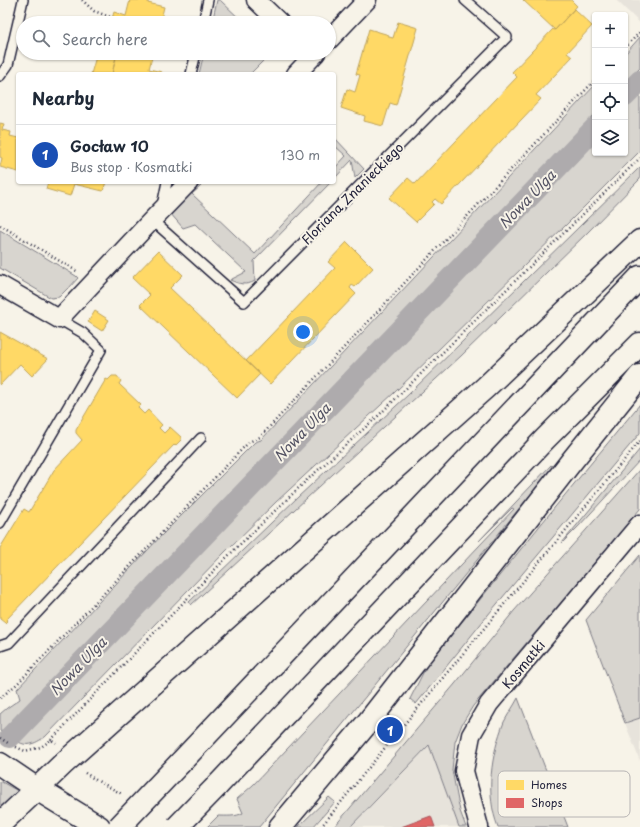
<!DOCTYPE html>
<meta charset="utf-8">
<style>
:root{--surface:#fff;--page:#f2f2f3;--text:#1f2937;--muted:#747a83;--line:#e0e1e3;--accent:#7c3aed}
body{margin:0;font-family:"Playpen Sans",sans-serif;background:var(--page);color:var(--text)}
.controls{position:absolute;right:12px;top:12px;display:grid;overflow:hidden;border-radius:4px;box-shadow:0 1px 3px #0004}
.controls button{width:36px;height:36px;display:grid;place-items:center;padding:0;border:0;border-bottom:1px solid var(--line);background:var(--surface);color:var(--text);font:20px sans-serif}
.you{position:absolute;left:303px;top:332px;width:14px;height:14px;margin:-10px;border:3px solid #fff;border-radius:50%;background:#1a73e8;box-shadow:0 0 0 6px #1a73e833}
.badge{display:grid;place-items:center;width:26px;height:26px;border-radius:50%;background:var(--accent);color:#fff;font-size:13px;font-weight:700}
.pin{position:absolute;translate:-50% -50%;border:2px solid #fff;box-shadow:0 1px 4px #0006}
.list{margin:0;padding:0;list-style:none}
h2{display:flex;justify-content:space-between;align-items:center;height:52px;margin:0;padding:0 16px;font-size:17px}
h2 small{font-size:13px;font-weight:400;color:var(--muted)}
.list li{display:grid;grid-template-columns:26px 1fr auto;gap:12px;align-items:center;box-sizing:border-box;height:60px;padding:0 16px;border-top:1px solid var(--line)}
.list b{display:block;font-size:15px;white-space:nowrap}
.list p{margin:0;font-size:13px;white-space:nowrap;color:var(--muted)}
.list em{font-size:13px;font-style:normal;color:var(--muted)}
.icon{flex:none;width:22px;height:22px;fill:none;stroke:currentColor;stroke-width:2;stroke-linecap:round;stroke-linejoin:round}
.map{position:relative;flex:none;width:640px;height:827px;overflow:hidden}
.search{position:absolute;background:var(--surface);box-shadow:0 1px 3px #0004;left:16px;top:16px;width:320px;height:44px;display:flex;align-items:center;gap:10px;box-sizing:border-box;padding:0 14px;border-radius:22px;color:var(--muted);font-size:15px}
.panel{position:absolute;background:var(--surface);box-shadow:0 1px 3px #0004;left:16px;top:72px;width:320px;height:112px;border-radius:4px}
.map>svg:first-child{display:block}
</style>
<div class="map">
<svg width="640" height="827" viewBox="0 0 640 827">
<rect width="100%" height="100%" fill="#f7f3e8"/>
<filter id="ink" filterUnits="userSpaceOnUse"><feTurbulence type="fractalNoise" baseFrequency=".025" numOctaves="2"/><feDisplacementMap in="SourceGraphic" scale="8" xChannelSelector="R" yChannelSelector="G"/><feConvolveMatrix kernelMatrix="1 2 1 2 8 2 1 2 1" color-interpolation-filters="sRGB"/></filter>
<g filter="url(#ink)">
<path fill="#e7e3db" d="M616,0H640V23Z
M640,718V761L625,723Z
M429,745L459,827H350L381,796Z"/>
<path fill="#d8d5cf" stroke="#7d7c85" d="M217,0H220L244,23H212Z
M640,37V68L625,83V54Z
M204,53H271L250,74H199Z
M595,85V114L549,162L477,240L353,370L288,437L4,734L0,731V714L7,708L20,699L17,689L162,535L255,442L261,440L449,241Z
M640,92V151L566,225L394,393L276,502L225,552L45,737C34,744 27,748 15,740L45,707L95,657L215,533L272,472L386,354L432,305L521,213L571,159L595,136V153H625V107Z
M334,137L364,169L355,178L352,160L334,179V169L346,156L334,145Z
M640,167V179L588,232L461,356L191,605L189,602L298,497L409,394Z
M322,182H331L254,261L255,281C246,286 239,284 230,280L246,272L195,224L183,228L170,213L197,183L201,186L192,194L255,254Z
M0,230L76,276L78,278L69,288H68L59,297L51,298L0,268Z
M640,404V433L492,610L416,704L410,699L427,665L555,507Z
M640,449V460L578,527L562,543Z
M551,465L553,467L259,827H207L218,816C226,816 236,817 243,813L237,799L253,785L514,509L512,508L479,541Z
M640,469V509L473,706L462,724L455,742L452,770L460,811L466,827H459L429,745L350,827H334L455,684L514,611L579,538Z
M640,555V718L625,723L586,620Z
M518,698L568,827H498C485,794 491,755 504,722C508,714 514,706 518,698Z
M0,781L18,791L0,809Z
M329,797L335,802L313,827H298Z"/>
<path fill="#ffd966" stroke="#bda259" d="M130,0H149L148,3L164,7L160,23H116L111,22L114,12L126,16Z
M523,0H571L577,6L555,30Z
M574,9L592,26L567,53L572,57L536,95L541,99L441,204L435,199L432,202L434,204L416,222L389,198L408,178L415,184L517,77L512,72L553,29L555,30Z
M398,22L418,28L396,105L390,103L383,126L364,121L365,116L341,108L347,89L355,92L360,75L356,74L369,29L389,35V37L393,38Z
M97,53H117L112,74H91Z
M117,53H153L149,69L162,72L161,74H112Z
M0,123L4,124L2,130L11,132L10,136L18,138V172L0,167L2,158L0,157Z
M48,182H106L103,191L74,184L70,196L46,189Z
M347,242L373,268L355,287L352,285L350,288L356,294L270,384L246,361L335,268L328,262Z
M158,251L183,275L170,288L260,374L237,398L140,305L150,295L132,278Z
M95,311L109,320L102,331L88,322Z
M0,332L48,359L32,376L20,364L0,385Z
M112,376H117L121,381L119,384L141,405L138,408L144,414L148,410L162,425L159,428L164,433L170,427L181,437V440L175,446L174,445L6,620L7,621L5,623L0,619V548L24,509L29,512L54,470L82,440L76,433V430L106,379L108,380Z"/>
<path fill="#e06666" stroke="#a75259" d="M431,816L435,827H401Z"/>
<g fill="none" stroke-linecap="round" stroke-linejoin="round">
<path stroke="#aeabad" stroke-width="22" d="M625,96L640,81
M10,737L595,128"/>
<g stroke="#22223b" stroke-width="12">
<path id="service" d="M203,23L208,0
M191,74L196,53
M0,76L8,65L23,0
M162,206L167,182
M152,220L244,302L507,37L465,0
M0,523L101,350L83,333L59,319
M0,646L9,643L201,438"/>
</g>
<g stroke="#22223b" stroke-width="21">
<path id="minor" d="M256,0L280,23
M329,40L367,0
M296,74L316,53
M0,285L59,319L152,220L189,182
M479,827L464,771L471,735L489,704L640,524"/>
</g>
<g stroke="#22223b" stroke-width="25">
<path id="tertiary" d="M0,764L37,789L99,827
M0,824L37,789"/>
</g>
<g stroke="#22223b" stroke-width="25">
<path id="primary" d="M180,763L640,277
M216,787L545,439L640,344
M37,789L63,764L486,387L640,241
M280,827L369,721L571,462L640,376"/>
</g>
<path stroke="#22223b" stroke-width="2.5" stroke-dasharray="1 3" stroke-linecap="butt" d="M82,0L94,11L113,18
M625,48L640,32
M0,225L78,272
M0,698L17,684L249,442L260,437L595,80
M0,738L8,743
M51,740L229,555L307,480L378,416L640,158
M16,747L25,751L41,747L51,740L56,743
M85,773L96,780L122,794
M321,827L392,739L640,441"/>
<use href="#service" stroke="#f7f3e8" stroke-width="9"/>
<use href="#minor" stroke="#f7f3e8" stroke-width="18"/>
<use href="#tertiary" stroke="#f7f3e8" stroke-width="22"/>
<use href="#primary" stroke="#f7f3e8" stroke-width="22"/>
<g stroke="#22223b" stroke-width="25" stroke-linecap="butt">
<path id="primary-bridge" d="M119,827L180,763
M177,827L216,787"/>
</g>
<use href="#primary-bridge" stroke="#f7f3e8" stroke-width="22"/>
</g>
</g>
<g text-anchor="middle" dominant-baseline="central" stroke-width="4" stroke-linejoin="round" paint-order="stroke">
<g font-size="13" fill="#22223b" stroke="#f7f3e8">
<text transform="translate(352 193) rotate(-45)">Floriana Znanieckiego</text>
<text transform="translate(523 664) rotate(-50)">Kosmatki</text>
</g>
<g font-size="14" font-style="italic" fill="#535263" stroke="#f7f3e8">
<text transform="translate(527 199) rotate(-46)">Nowa Ulga</text>
<text transform="translate(302 432) rotate(-46)">Nowa Ulga</text>
<text transform="translate(78 666) rotate(-46)">Nowa Ulga</text>
</g>
</g>
<rect x="498" y="771" width="132" height="46" rx="6" fill="#f7f3e8" stroke="#b7b4b4" stroke-width="1"/>
<rect x="506" y="780" width="18" height="10" fill="#ffd966"/>
<rect x="506" y="798" width="18" height="10" fill="#e06666"/>
<g font-size="11" fill="#22223b">
<text x="531" y="789">Homes</text>
<text x="531" y="807">Shops</text>
</g>
</svg>
<div class="controls">
<button>+</button>
<button>−</button>
<button><svg class="icon" aria-label="locate" viewBox="0 0 24 24"><circle cx="12" cy="12" r="6"/><path d="M12 2v4M12 18v4M2 12h4M18 12h4"/></svg></button>
<button><svg class="icon" aria-label="layers" viewBox="0 0 24 24"><path d="M12 4l9 5-9 5-9-5zM3 14l9 5 9-5"/></svg></button>
</div>
<div class="you"></div>
<div class="pin badge" style="left:390px;top:730px;background:#1a4fb4">1</div>
<div class="search"><svg class="icon" aria-label="search" viewBox="0 0 24 24"><circle cx="10" cy="10" r="6"/><path d="M15 15l6 6"/></svg>Search here</div>
<section class="panel">
<h2>Nearby<small></small></h2>
<ul class="list">
<li><span class="badge" style="background:#1a4fb4">1</span><div><b>Gocław 10</b><p>Bus stop · Kosmatki</p></div><em>130 m</em></li>
</ul>
</section>
</div>
